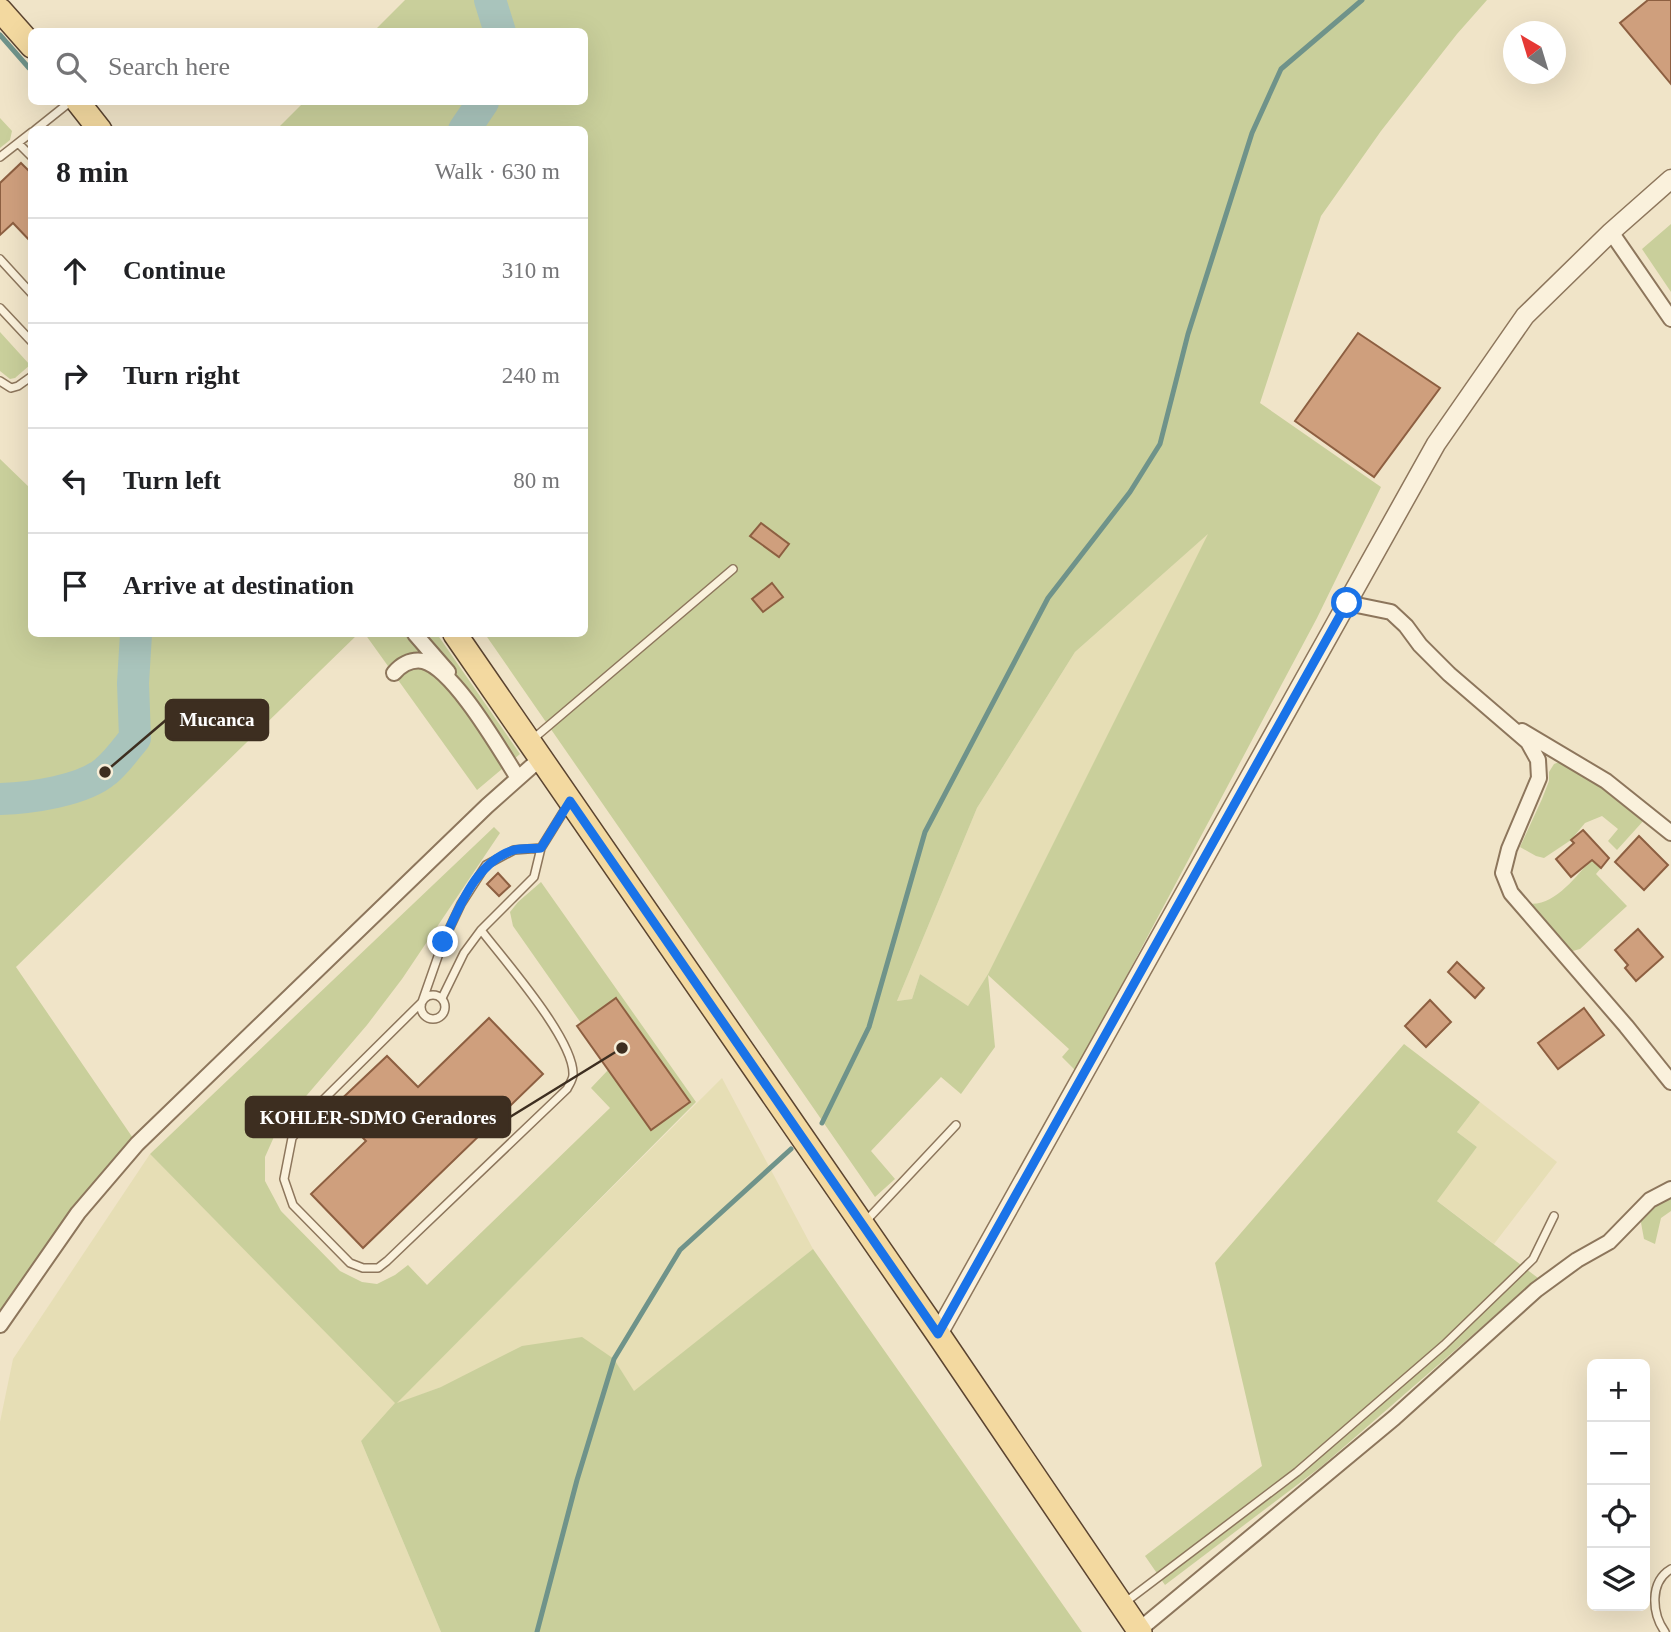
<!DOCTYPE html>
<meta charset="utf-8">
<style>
:root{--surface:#fff;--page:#f6f6f6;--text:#202124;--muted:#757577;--line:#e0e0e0}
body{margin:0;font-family:Georgia,serif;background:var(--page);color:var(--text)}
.controls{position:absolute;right:21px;bottom:21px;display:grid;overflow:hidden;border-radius:10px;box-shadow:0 7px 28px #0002}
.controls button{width:63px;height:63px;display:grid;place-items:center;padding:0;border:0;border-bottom:2px solid var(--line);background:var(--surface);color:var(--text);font:35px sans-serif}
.compass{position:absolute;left:1503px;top:21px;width:63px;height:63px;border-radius:50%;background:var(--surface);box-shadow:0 7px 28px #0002;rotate:322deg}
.stop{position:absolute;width:21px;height:21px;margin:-16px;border:5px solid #1a73e8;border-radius:50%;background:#fff}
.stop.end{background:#1a73e8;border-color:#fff;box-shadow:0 2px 7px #0008}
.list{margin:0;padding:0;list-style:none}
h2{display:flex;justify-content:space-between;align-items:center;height:91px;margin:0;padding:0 28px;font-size:30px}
h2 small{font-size:23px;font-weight:400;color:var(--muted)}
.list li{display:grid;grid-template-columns:46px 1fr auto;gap:21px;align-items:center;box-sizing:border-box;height:105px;padding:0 28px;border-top:2px solid var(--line)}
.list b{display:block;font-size:26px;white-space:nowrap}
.list em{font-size:23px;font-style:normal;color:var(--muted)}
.icon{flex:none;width:38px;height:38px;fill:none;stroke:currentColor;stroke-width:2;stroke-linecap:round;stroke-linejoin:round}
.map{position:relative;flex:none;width:1671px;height:1632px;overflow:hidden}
.search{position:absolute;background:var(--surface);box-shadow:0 7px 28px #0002;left:28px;top:28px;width:560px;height:77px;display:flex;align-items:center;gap:18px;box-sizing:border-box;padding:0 24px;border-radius:10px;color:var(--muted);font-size:26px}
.panel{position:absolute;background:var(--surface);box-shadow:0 7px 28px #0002;left:28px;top:126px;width:560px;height:511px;border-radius:10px}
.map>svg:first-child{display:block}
</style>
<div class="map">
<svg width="1671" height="1632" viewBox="0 0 1671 1632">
<rect width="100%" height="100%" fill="#f0e4c8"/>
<path fill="#e6deb5" d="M1210,532L988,974L968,1006L920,974L912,999L897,1001L977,808L1075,652Z
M722,1078L813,1249L634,1392L614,1359L441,1387L396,1404L361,1441L441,1632H0V1422L13,1359L150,1154L396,1403Z
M1480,1102L1557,1162L1494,1244L1436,1200L1477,1147L1457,1132Z"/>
<path fill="#c9cf9b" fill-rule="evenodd" d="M405,0H1487L1457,34L1381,131L1321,216L1260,403L1381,487L1317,618L1076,1071L1062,1057L1069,1049L988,975L995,1047L961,1094L941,1077L871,1151L895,1179L875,1197L485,634H584V130H276L304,102H584V32L374,31ZM1208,534L988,974L968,1006L920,974L912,999L897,1001L977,808L1075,652Z
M0,118L12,131L10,140L0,148Z
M1671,224V292L1642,249Z
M0,332L30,365L15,378L10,379L0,371Z
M0,459L31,489L32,634H358L16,967L137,1144L0,1325Z
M365,634H437L520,754L477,790Z
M1562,761L1608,788L1645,819L1617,850L1608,841L1618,829L1602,816L1585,823L1571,840L1544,858L1536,856L1520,847L1542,799L1549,781V772L1554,764Z
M494,827L500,833L402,979L367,1025L277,1130L265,1157V1181L281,1211L340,1271L362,1282L377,1284L395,1275L408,1265L427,1285L610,1108L591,1088L608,1070L651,1130L690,1102L617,998L581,1023L513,926L510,912L518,902L541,882L696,1102L397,1403L441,1387L522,1346L582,1337L614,1359L634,1391L813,1249L1082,1632H441L361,1441L395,1403L150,1154Z
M1591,860L1601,868L1596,874L1627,906L1580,949L1569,952L1526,903C1553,909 1576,876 1591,860Z
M1404,1044L1480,1102L1457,1132L1477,1147L1437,1201L1538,1278L1322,1466L1165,1585L1145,1556L1262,1466L1215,1263Z
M1671,1189V1211L1661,1218L1655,1244L1644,1239L1639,1212Z"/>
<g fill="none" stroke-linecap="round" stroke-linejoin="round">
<path stroke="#6f938a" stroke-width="5" d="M0,35L29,68
M822,1123L869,1027L925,832L1048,598L1130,492L1160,444L1188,334L1252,133L1281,69L1362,0
M537,1632L577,1480L614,1359L680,1250L791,1149"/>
<path stroke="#a9c4bc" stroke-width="32" d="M490,0L500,32
M464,130L483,102
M0,799C30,798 83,791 106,771C117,762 126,749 135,738L133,683L136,634"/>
</g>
<path fill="#cf9f7d" stroke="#8d5f41" stroke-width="2" d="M1648,0H1671V84L1620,23Z
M21,163L32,174V243L13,223L0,235V183Z
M1358,333L1440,388L1374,477L1295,421Z
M761,523L789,544L779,557L750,536Z
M772,583L783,597L763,612L752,599Z
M1583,830L1609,858L1601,868L1592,860L1571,877L1556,859L1574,843L1571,840Z
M1639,836L1668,865L1644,890L1615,862Z
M498,873L510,886L499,896L487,884Z
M1638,929L1663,957L1636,981L1625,968L1628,965L1615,950Z
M1457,962L1484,988L1475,998L1448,972Z
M616,998L690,1102L651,1130L577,1026Z
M1430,1000L1451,1022L1426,1047L1405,1026Z
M1584,1008L1604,1035L1558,1069L1538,1043Z
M489,1018L543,1074L363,1248L311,1194L366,1141L333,1107L387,1056L418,1087Z"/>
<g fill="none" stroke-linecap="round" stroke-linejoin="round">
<g stroke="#8d765c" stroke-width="10">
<path id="service" d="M35,130L70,102
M18,143L32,157
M0,157L32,132
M0,259L32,294
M0,308L32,342
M0,381L11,388L18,386L32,376
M533,739L733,569
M481,930C503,959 575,1040 573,1075C573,1079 569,1085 567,1089L387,1261L378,1268H363L350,1263L293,1205L284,1179L292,1138L320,1103L422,1002L443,942L461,904L486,865L514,850L541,848
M421 1007a12 12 0 1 1 24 0a12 12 0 1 1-24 0Z
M442,998L464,953L481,930L534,877L541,848L567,806
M865,1222L956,1125
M1123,1604L1297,1472L1444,1345L1533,1259L1554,1216
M1665,1632C1652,1614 1649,1582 1671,1569"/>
</g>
<g stroke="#8d765c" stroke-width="18">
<path id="minor" d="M1611,232L1671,319
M1347,603L1391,612L1406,626L1420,645L1449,674L1528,742L1538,760L1539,778L1509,849L1503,873L1511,893L1626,1026L1671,1082
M415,634L448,672
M394,673C401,665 411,659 423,661C454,669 500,750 518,778
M1522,731L1606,781L1671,833
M0,1325L78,1213L137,1144L487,806L541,758
M1139,1630L1394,1418L1536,1290L1577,1260L1609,1242L1650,1200L1671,1189"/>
</g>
<g stroke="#8d765c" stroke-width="21">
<path id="tertiary" d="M938,1334L1436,444L1525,316L1611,232L1671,179"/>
</g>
<g stroke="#5b4430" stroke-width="26">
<path id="primary" d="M0,10L32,46
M78,102L100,130
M455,634L938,1334L1140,1632"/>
</g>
<use href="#service" stroke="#faf1dc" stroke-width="7"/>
<use href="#minor" stroke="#faf1dc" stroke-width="14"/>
<use href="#tertiary" stroke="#faf1dc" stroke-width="18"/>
<use href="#primary" stroke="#f3d9a0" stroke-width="23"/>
</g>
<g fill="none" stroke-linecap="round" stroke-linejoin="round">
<path stroke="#1a73e8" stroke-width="9" d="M443,942C459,909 475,862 514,850C522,848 532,849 541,848L570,801L938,1334L1347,603"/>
</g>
<path fill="none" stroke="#3d2e20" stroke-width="2.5" d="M105 772L166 720M622 1048L510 1117"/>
<g fill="#3d2e20" stroke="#f7eed8" stroke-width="2.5">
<circle cx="105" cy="772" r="7"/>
<circle cx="622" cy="1048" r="7"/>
</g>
<g fill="#3d2e20" stroke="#3d2e20" stroke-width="2.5">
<rect x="166" y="700" width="102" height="40" rx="7"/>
<rect x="246" y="1097" width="264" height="40" rx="7"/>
</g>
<g font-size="19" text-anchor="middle" font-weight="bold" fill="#fff">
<text x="217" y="726">Mucanca</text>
<text x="378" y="1124">KOHLER-SDMO Geradores</text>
</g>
</svg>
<div class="controls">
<button>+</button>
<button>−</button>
<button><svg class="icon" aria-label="locate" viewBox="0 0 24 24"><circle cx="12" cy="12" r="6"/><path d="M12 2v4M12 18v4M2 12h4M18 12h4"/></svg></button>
<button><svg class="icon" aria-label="layers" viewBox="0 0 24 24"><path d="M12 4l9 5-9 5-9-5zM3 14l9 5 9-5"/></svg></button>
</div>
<svg class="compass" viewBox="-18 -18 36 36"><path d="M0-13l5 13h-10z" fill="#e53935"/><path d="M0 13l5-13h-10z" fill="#757577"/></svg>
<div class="stop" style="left:1347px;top:603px"></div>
<div class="stop end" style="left:443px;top:942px"></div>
<div class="search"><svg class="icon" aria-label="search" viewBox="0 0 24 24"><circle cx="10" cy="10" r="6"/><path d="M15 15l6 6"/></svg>Search here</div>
<section class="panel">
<h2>8 min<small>Walk · 630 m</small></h2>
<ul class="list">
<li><svg class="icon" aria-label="ahead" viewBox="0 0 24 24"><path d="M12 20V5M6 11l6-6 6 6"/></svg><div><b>Continue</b></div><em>310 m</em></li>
<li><svg class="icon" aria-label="right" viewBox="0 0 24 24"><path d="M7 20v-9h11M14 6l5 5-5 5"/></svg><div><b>Turn right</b></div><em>240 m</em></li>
<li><svg class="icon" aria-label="left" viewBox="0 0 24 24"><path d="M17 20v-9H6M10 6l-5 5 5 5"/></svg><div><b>Turn left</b></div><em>80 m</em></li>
<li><svg class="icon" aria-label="arrive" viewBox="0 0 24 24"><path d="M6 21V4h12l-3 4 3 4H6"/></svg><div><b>Arrive at destination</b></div></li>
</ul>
</section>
</div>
